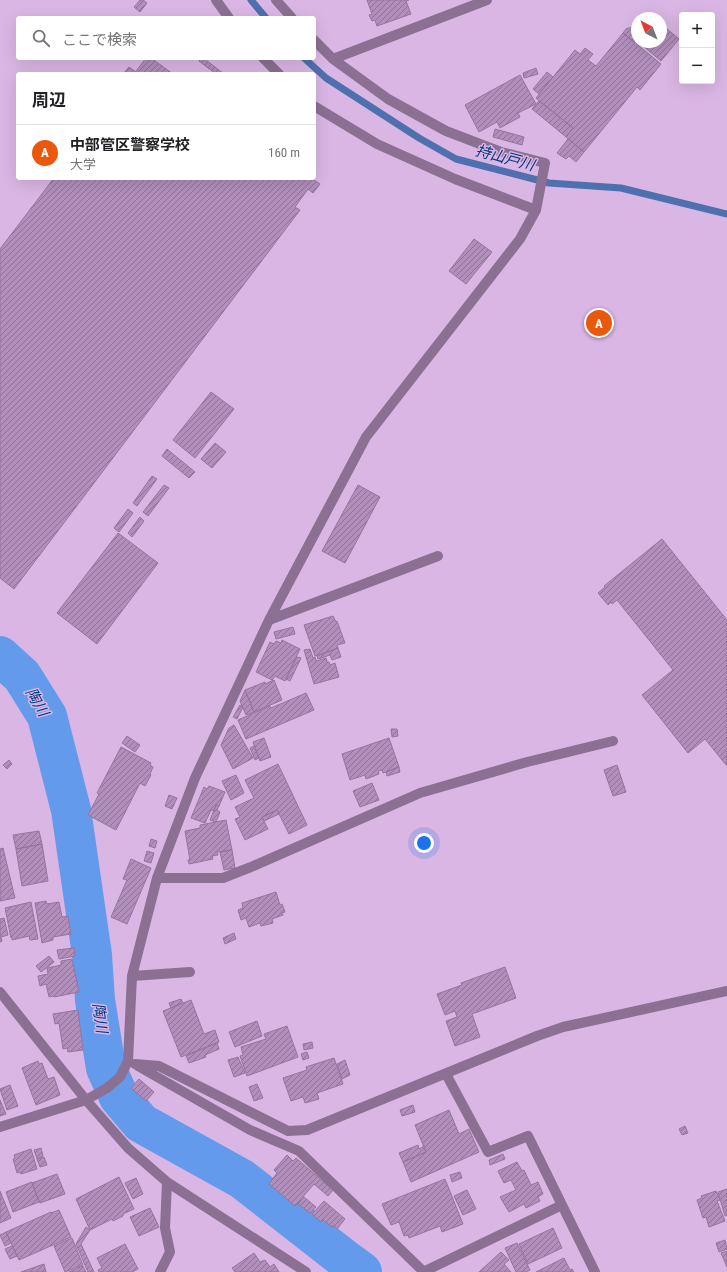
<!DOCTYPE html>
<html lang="ja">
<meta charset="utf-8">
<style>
:root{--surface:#fff;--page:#f2f2f2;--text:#202124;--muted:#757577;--line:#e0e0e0;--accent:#ea580c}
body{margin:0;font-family:"Roboto Condensed","Noto Sans JP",sans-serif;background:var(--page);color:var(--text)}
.controls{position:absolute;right:12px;top:12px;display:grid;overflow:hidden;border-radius:4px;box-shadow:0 4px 16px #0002}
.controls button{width:36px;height:36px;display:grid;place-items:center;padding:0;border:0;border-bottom:1px solid var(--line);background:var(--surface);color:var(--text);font:20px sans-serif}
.compass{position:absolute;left:631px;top:12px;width:36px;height:36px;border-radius:50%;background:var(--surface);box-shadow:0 4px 16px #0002;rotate:318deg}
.you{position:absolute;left:424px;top:843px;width:14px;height:14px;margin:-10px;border:3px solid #fff;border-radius:50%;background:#1a73e8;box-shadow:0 0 0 6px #1a73e833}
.badge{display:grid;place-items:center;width:26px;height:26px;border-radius:50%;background:var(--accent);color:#fff;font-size:13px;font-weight:700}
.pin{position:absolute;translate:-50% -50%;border:2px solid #fff;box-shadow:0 1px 4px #0006}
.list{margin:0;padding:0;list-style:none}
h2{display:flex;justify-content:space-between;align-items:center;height:52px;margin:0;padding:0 16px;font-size:17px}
h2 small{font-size:13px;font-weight:400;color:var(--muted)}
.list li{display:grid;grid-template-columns:26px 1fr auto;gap:12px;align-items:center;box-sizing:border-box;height:56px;padding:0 16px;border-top:1px solid var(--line)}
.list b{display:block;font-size:15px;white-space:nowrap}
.list p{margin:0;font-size:13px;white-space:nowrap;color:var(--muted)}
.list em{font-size:13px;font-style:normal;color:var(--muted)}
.icon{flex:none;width:22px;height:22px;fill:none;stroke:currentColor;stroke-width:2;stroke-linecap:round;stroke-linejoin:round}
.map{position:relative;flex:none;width:727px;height:1272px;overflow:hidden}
.search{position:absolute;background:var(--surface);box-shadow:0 4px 16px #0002;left:16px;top:16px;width:300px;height:44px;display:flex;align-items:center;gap:10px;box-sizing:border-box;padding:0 14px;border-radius:4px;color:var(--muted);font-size:15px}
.panel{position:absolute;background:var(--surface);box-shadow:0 4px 16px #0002;left:16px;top:72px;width:300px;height:108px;border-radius:4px}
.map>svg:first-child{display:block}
</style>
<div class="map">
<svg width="727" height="1272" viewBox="0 0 727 1272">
<defs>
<pattern id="building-hatch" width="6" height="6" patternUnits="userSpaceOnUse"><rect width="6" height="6" fill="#b18fbb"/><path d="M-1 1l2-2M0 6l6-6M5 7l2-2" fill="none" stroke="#8f7397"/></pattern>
</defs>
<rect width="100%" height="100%" fill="#dab6e4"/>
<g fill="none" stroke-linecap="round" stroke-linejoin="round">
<path stroke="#4e70ae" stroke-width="7" d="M251,0L266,18
M304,58L326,78L419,138L456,159L549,183L621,188L727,214"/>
<path stroke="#649aec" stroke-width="40" d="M0,656L22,676L47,716L71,810L92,955L95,1000L106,1068L119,1097L141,1123L242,1179L347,1261L362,1272"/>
</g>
<path fill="url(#building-hatch)" stroke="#95749f" d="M140,0H143L147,3L140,12L134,7Z
M367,0H409L406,1L411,14L377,26L375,20L372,21L369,15L372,14Z
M661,24L679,39L661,61L643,46L646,42H661Z
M637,25V31L631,33L637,38L634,42L623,33L626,29Z
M623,33L661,64L640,90L637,87L584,152L566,137L573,128L536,98L575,50L580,54L585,48L593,54L588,60L596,66Z
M146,58H151L173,74H134Z
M201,58H208L206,60L224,74H216L199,61Z
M129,67L136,72L134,74H123Z
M536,68L538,74L524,78L523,73Z
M547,72L553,77L539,94L533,89Z
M520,75L536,104L518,113L520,117L500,128L497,122L479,132L465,105Z
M539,101L573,128L566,137L532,109Z
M495,129L524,137L522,145L493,137Z
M568,139L584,152L576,162L569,156L566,159L557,153Z
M54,178H311L320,184L313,193L308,189L295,207L300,210L14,589L0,578V249Z
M474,239L492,252L466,284L449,271Z
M211,392L234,409L195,458L173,440Z
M215,443L226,452L212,468L201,459Z
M167,449L195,472L189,478L162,456Z
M152,476L157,479L137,506L133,503Z
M164,485L169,488L148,516L143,512Z
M358,485L380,497L345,563L322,551Z
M128,509L133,513L119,532L114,528Z
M140,517L144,521L132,537L128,533Z
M118,533L158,563L97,644L57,613Z
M662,539L727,620V766L705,739L688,753L642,695L673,670L617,600L612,604L611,602L608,605L598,593L605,587L604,586Z
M333,616L336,622L337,621L345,643L337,645L338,648L315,656L304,625Z
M293,627L295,634L276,639L274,632Z
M282,640L300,649L285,681L275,676L272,680L256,672L270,642L274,644L276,641L281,643Z
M338,648L341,657L332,660L330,655L318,659L317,656Z
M310,649L313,658L315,657L316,661L326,658L327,662H329L330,665L335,663L339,677L314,684L304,650Z
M297,657L301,658L290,681L286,679Z
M274,680L282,700L254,712L245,690L265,682V684Z
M245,690L254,712L246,715L240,701Z
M306,693L314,710L246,739L238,720L270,706L271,708Z
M240,705L243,707L237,719L233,717Z
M234,725L253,758L233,769L221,745L229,728Z
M391,729H397L398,736L392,737Z
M127,736L140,745L135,752L122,743Z
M264,738L271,757L260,761L253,742Z
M389,738L399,767L383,773L382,770L378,771L379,774L366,779L365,775L350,780L342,754Z
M254,746L259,758L255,760L250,748Z
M121,747L151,763L150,765L153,767L150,774L151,775L145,786L140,783L116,830L88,815L99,794L97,793Z
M9,760L12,764L7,769L3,765Z
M278,764L307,825L289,834L277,810L262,817L268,829L245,840L235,819L240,817L235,807L254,798L245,780Z
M617,765L626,792L613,796L604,770Z
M399,767L400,772L387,776L386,772Z
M236,775L244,793L231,800L222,781Z
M372,783L379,800L360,807L353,791Z
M209,786L225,792L219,806L216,805L214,811L211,810L205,823L191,818L204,787L207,789Z
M169,795L177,798L172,809L165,806Z
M216,805L219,806L217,810L220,812L216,822L210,820Z
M277,810L279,814L264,821L262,817Z
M226,820L232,850L217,852L218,855L212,856L213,859L189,864L188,860H190L185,831L200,828V825Z
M39,831L42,844L16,849L13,835Z
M151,839L157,841L155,848L149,846Z
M42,844L48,881L22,886L16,849Z
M3,848L15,898L0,901V849Z
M232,850L235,868L224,870L220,852Z
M147,851L154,853L151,863L144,861Z
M131,859L151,868L127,924L111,917L127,880L123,879Z
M276,892L280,905L282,904L285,912L282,913L283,915L272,919L273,923L261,926L260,923L249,927L246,918L241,920L238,910L243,908L242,903Z
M46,901L47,904L59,902L62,917L68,916L71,934L53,937V940L42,943L35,903Z
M31,902L38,939L30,940L29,936L12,940V937L11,938L5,908Z
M4,918L8,935L1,937L2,941L0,942V919Z
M234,933L236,939L225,944L223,938Z
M74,948L75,956L59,959L57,950Z
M49,956L54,962L41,972L36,966Z
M72,959L79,992L54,997L53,996L49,997L46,984L40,986L38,976L48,974L47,968L61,965V961Z
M505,967L516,998L472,1014L480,1037L455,1046L446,1021L457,1017L455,1011L445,1015L437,994L462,985L461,983Z
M181,999L183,1003L171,1008L169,1003Z
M191,1000L204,1034L215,1030L219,1042L181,1057L163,1011Z
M78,1010L83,1050L68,1052L67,1048L63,1049L59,1023L55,1024L53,1014Z
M257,1021L262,1036L235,1047L229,1032Z
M287,1026L298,1057L247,1076L240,1056L243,1055L241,1047L266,1039L264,1034Z
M312,1042L313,1048L304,1050L303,1044Z
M217,1043L219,1049L205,1055L206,1057L189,1063L186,1056Z
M307,1052L309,1058L303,1060L301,1054Z
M238,1057L245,1073L234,1077L228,1060Z
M334,1058L343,1084L317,1093L319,1099L305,1103L303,1097L291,1101L283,1078L307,1070L306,1067Z
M345,1060L350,1075L342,1079L337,1064Z
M38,1061L39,1064L42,1063L48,1079L54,1077L60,1095L36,1105L22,1068Z
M139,1079L154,1092L146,1101L131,1088Z
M257,1084L263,1098L254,1101L249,1087Z
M10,1085L18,1106L7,1110L0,1089Z
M0,1100L6,1114L0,1116Z
M413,1105L415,1112L402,1116L400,1110Z
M449,1110L459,1134L469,1129L479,1152L411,1182L403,1162L426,1152L415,1125Z
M685,1126L688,1133L682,1135L679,1129Z
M418,1145L419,1149L424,1146L426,1152L403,1162L399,1153Z
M41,1148L43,1156L37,1159L34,1150Z
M31,1149L37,1169L21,1174L20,1172L17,1173L13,1159L15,1158L14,1155Z
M503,1154L505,1159L490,1165L489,1160Z
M287,1155L293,1161L296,1158L333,1190L328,1196L314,1184L295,1206L269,1184L277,1173L274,1170Z
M44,1157L47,1165L40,1167L37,1159Z
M517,1162L522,1171L524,1170L531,1185L538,1182L543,1194L538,1197L540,1201L526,1208L524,1204L509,1212L500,1197L516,1190L511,1180L504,1183L498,1171Z
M460,1172L462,1178L452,1182L450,1175Z
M57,1174L65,1194L40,1203L32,1183Z
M119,1177L134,1209L123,1214V1216L113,1221L112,1219L90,1230L76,1199Z
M136,1178L143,1194L133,1199L125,1183Z
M445,1179L463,1224L442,1232L440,1226L409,1238L408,1235L404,1236L399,1222L391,1225L382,1204Z
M32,1182L39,1202L13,1212L6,1192Z
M727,1189V1215L725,1216L718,1192Z
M467,1190L476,1209L463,1215L454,1196Z
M0,1191L11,1218L0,1223Z
M716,1191L720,1200L717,1201L725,1221L709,1227L706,1217L703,1218L697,1200L702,1198L701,1196Z
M304,1197L316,1207L310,1213L298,1204Z
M324,1201L345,1219L337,1229L333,1225L332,1227L323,1220L321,1222L312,1214Z
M150,1208L159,1227L139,1236L130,1217Z
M59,1210L71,1237L19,1260L6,1232L51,1212V1213Z
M86,1227L90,1230L81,1244L94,1272H88L76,1244Z
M553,1228L562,1248L528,1264L519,1244Z
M6,1232L11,1243L5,1246L0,1235Z
M72,1238L83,1265L65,1272L54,1246Z
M725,1240L727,1249L719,1252L716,1243Z
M517,1243L530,1270L526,1272H516L505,1248Z
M125,1244L138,1269L132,1272H99L98,1270L102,1268L97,1258Z
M12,1246L17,1256L10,1259L5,1249Z
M727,1251V1267L721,1253Z
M501,1252L509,1260L504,1264L511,1272H479Z
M254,1253L260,1262L265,1260L270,1267L274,1264L279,1272H235L232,1268Z
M564,1258L570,1270L572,1269L574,1272H536Z
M44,1264L46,1272H21Z
M83,1266L86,1272H69Z"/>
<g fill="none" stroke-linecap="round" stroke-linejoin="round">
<path stroke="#8b7093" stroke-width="10" d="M216,0L229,18
M276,0L292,18
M263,58L279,74
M333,59L487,0
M314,106L377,144L455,179L536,210
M269,620L438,556
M157,878H223L251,867L420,793L527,762L613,741
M132,976L190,972
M0,992L86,1100L128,1148L167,1182L306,1272
M135,1064L159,1066L288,1131L307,1130L537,1036L563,1027L727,991
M138,1066L250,1130L299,1151L424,1272
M446,1074L488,1152L528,1136L562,1205
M0,1127L86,1100L107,1088L120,1077L128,1061L132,976L157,878L195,778L269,620L366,437L520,239L536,210L545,163L501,152L446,131L388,99L333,59L314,40
M160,1272L170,1252L165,1228L167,1182
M423,1272L562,1205L595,1272"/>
</g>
<g text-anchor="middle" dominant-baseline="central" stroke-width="3" stroke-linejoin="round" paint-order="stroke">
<g font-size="15" font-style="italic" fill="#01377e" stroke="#dab6e4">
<text transform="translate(505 158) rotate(15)">持山戸川</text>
<text transform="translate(37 702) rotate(60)">陶川</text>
<text transform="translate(100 1018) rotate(82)">陶川</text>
</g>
</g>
</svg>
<div class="controls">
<button>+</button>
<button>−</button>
</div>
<svg class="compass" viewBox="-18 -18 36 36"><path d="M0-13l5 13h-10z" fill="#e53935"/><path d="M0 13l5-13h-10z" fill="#757577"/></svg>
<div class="you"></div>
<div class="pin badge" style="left:599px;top:323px">A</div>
<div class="search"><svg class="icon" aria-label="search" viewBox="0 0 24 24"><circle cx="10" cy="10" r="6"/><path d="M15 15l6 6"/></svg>ここで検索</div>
<section class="panel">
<h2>周辺<small></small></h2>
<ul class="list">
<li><span class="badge">A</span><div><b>中部管区警察学校</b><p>大学</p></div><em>160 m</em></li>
</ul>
</section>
</div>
